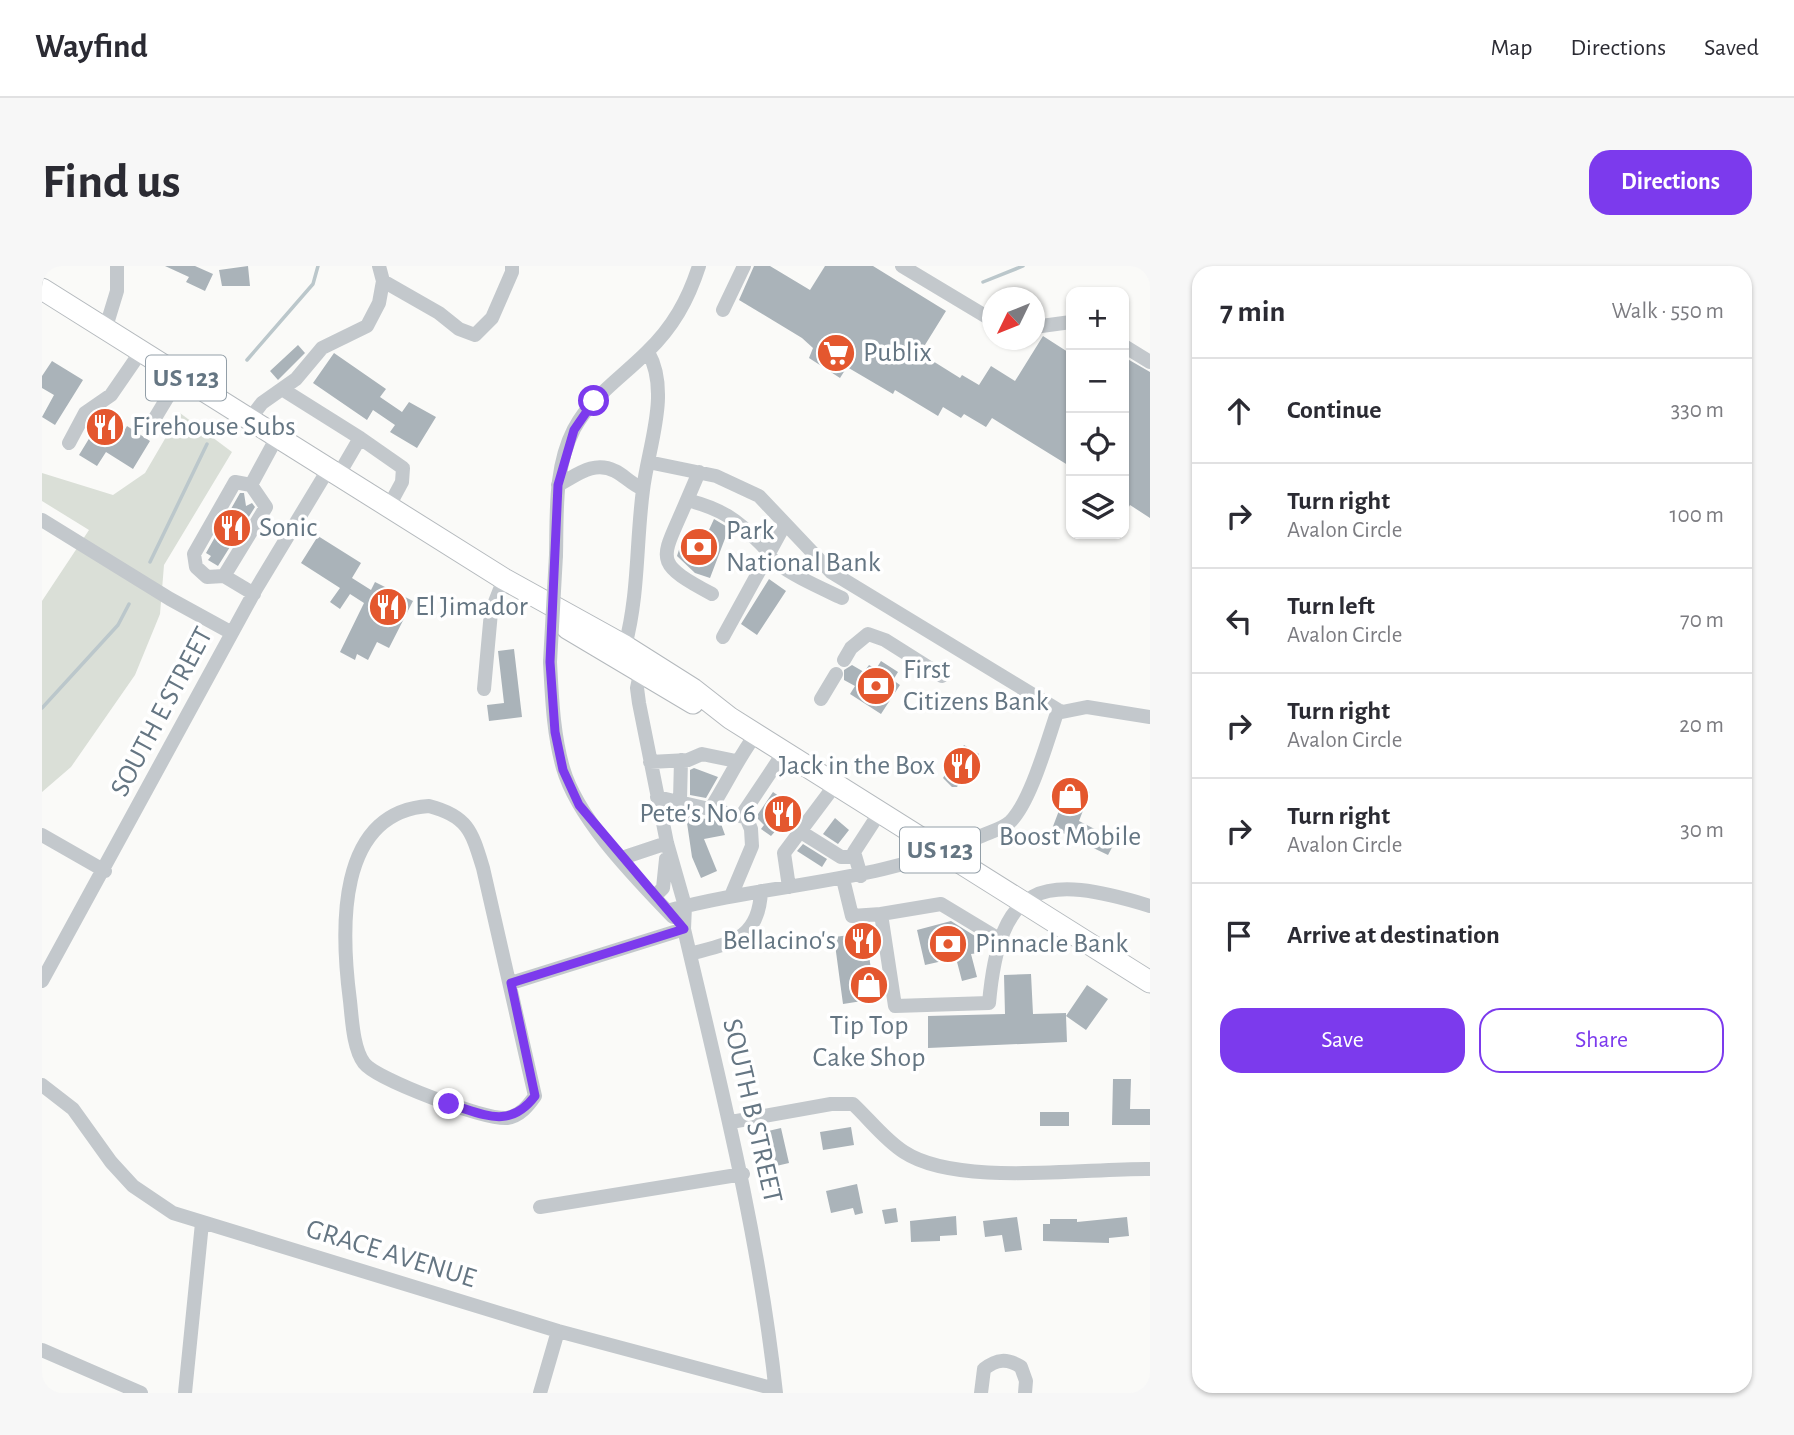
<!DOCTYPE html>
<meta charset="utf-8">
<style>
:root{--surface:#fff;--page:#f7f7f7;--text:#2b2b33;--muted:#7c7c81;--line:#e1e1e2;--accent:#7c3aed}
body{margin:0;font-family:"Alegreya Sans",sans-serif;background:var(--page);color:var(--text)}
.controls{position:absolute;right:21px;top:21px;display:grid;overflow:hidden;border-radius:14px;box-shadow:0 2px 5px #0004}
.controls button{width:63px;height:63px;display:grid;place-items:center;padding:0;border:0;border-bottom:2px solid var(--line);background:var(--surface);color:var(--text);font:35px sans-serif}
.compass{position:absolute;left:940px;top:21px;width:63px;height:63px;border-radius:50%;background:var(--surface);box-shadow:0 2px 5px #0004;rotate:227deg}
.stop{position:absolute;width:21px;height:21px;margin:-16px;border:5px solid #7c3aed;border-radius:50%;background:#fff}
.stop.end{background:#7c3aed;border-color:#fff;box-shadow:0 2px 7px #0008}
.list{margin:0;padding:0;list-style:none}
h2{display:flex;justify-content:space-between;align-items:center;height:91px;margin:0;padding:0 28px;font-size:30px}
h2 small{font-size:23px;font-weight:400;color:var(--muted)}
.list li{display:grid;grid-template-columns:46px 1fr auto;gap:21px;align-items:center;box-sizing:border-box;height:105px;padding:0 28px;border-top:2px solid var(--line)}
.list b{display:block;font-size:26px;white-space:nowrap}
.list p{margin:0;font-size:23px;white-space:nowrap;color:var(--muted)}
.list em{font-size:23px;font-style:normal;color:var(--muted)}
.actions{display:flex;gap:14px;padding:21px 28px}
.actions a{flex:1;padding:16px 0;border:2px solid var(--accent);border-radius:21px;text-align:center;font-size:24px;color:var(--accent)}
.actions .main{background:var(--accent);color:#fff}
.icon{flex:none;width:38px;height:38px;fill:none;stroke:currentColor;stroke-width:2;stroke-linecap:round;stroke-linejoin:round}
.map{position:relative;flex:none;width:1108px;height:1127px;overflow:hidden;border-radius:21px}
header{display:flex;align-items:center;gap:42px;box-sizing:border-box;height:98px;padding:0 35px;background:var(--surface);border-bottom:2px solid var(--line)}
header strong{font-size:33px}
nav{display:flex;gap:38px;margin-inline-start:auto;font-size:24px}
.intro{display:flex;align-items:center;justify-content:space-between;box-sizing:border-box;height:168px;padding:0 42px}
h1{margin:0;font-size:49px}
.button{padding:18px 32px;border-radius:21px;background:var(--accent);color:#fff;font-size:24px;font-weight:700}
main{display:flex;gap:42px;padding:0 42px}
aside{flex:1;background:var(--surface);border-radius:21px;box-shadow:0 2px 5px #0004}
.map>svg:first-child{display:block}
</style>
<header>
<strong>Wayfind</strong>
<nav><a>Map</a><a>Directions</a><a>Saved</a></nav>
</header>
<div class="intro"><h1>Find us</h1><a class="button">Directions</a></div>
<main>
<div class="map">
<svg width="1108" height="1127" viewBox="0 0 1108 1127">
<rect width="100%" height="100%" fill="#fafaf8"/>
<path fill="#dadfd7" d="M138,147L190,186L122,299L118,348L93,409L29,501L0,526V335L47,264L0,235V207L71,229L103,207Z"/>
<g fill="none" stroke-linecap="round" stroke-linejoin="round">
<path stroke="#bbc7cb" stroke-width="3.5" d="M941,16L981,0
M205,94L271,18L276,0
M108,296L165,178
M0,442L76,359L87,338"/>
</g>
<path fill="#aab3b9" d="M123,0H153L171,8L163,25L144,16L147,11Z
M206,0L208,20H180L177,4Z
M712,0H728L768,24L783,0H831L904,45L878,87L918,112L920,109L937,119L949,100L973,115L1001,70L1029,88V201L950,152L944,161L922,148L919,152L901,141L896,150L853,124L851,128L805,101L798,112L767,92L771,82L760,72L697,34Z
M256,79L263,87L236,114L228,105Z
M292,87L344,123L338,131L360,146L367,136L394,151L375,182L348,166L353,159L331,144L325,154L271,117Z
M1082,91L1108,106V252L1088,239L1082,250Z
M10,95L41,114L13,159L0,151L12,129L0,122V110Z
M59,153L81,167L85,160L108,175L91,203L64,186L55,200L37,189Z
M198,227H202L204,240L210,237L213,241L176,300L166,294L169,290L164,287Z
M672,253L687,262L668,312L653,307L635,290L642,268L661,277Z
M276,270L319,297L310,312L329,324L333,316L371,335L347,382L335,376L326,394L315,388L313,394L298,386L322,337L308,328L298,343L288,336L298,322L259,297Z
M727,313L744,325L715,369L699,358Z
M472,383L480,451L447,455L445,439L462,437L456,385Z
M839,395L856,406L851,414L858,419L839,448L808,428L813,420L802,414V404L810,399L822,406L827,399L834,403Z
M922,479L937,488L925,515L920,513L915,521H910L901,512Z
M652,502L676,511L664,532L648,529V504Z
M1027,518L1048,526L1037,555L1074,574L1066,589L1043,578L1044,576L1010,563Z
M731,526L754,542L729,570L719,563L722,559L714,551Z
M644,550L678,555L683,569L662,573L675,605L659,612L650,591Z
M793,552L807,564L796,578L781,568Z
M761,578L785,593L780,601L755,585Z
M909,655L933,670L937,687L929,688L935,711L920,715L914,692L883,699L875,664Z
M824,667L833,733L801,738L792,671Z
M989,708L991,748L1024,747V750L1045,719L1066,733L1044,764L1024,750L1025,776L886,782V750L963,748L962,709Z
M1071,813H1089L1088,843H1108V859H1070Z
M998,846H1027V860H998Z
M809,861L812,879L781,884L778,866Z
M739,862L747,897L730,901L722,866Z
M815,918L821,947L813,949L811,942L789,947L784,925Z
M854,942L856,956L843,958L840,944Z
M914,950L915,969L898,970V975L869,976L868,955Z
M975,951L980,984L963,986L960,969L943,971L941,955Z
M1085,951L1087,970L1067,972V977L1001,975V958H1008V953H1035V956Z"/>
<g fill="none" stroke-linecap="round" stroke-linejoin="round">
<g stroke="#b4b9bd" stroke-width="23">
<path id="highway" d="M0,23L462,313L583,380L651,423L688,452L1108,716
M525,362L651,437"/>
</g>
<path stroke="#c3c8cc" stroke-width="14" d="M860,0L950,54
M341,15L397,47L417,63L433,69L450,52L470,6V0
M681,44L702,0
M64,61L75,25V0
M992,61L1029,56
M1082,80L1108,96
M240,123L318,172L297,208
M207,154L220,137L254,113L280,82L325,60L337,37L341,15L337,0
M107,162L139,109
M318,172L361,202L360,216L347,240
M27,177L43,147L69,129L100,84
M606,196L674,210L717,230L789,306L1016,444L1020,446L1045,441L1108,451
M209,219L235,171
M516,219C534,210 551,194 573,205C582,209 589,218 601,223
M645,234L657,206
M0,254L128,333L190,367
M514,289C515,248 512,202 532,163C550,130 579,112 605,86C631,61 646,34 657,0
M182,310L224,241L209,219L193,216L152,288L154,301L165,311L182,310L212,328
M670,328C608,295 620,294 645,234C680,243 694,253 719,278C725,283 727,291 732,295C753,311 777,321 800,332
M681,371L743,258
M583,380C597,328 594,276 601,224C606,181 629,126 606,86
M802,394L809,382L826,368L843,374L900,410
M508,396C510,431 511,467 521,502C536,554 594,612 631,651
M598,408L595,422L597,437L625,577L643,640L642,663C678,817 717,969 734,1127
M442,423L449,346L462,313
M779,433L794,408
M608,496L646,494L660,488L694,495
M615,531L702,551
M638,534L639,494
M387,540C426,550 430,566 441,602L493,830C486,840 478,850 465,852C443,854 335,814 322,797C311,782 310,753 308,735C299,666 293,546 387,540Z
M669,542C685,517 696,492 714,468
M759,566L799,591H813
M0,569L63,605
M580,592L625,577
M819,610L812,586L838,546
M801,613L810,650L839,648L853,740L947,737C958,615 1000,607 1108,640
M747,621L742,587L793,519
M613,630L621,622L624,593
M689,630L710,580L709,563L702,546L742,486
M625,645C728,617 837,617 935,572C944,567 961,563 968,556C989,536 1006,472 1016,444
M839,648L899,638L957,673
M648,688C688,677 717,674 719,625
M0,715L214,323L287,202
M469,717L642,663
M0,819L31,843L69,896L91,920L131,947L516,1065L733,1123
M689,856L789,838H811C828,854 843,874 862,886C915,921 1043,902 1108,903
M498,941L701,908
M0,1084L99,1127
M143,1127L160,957
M498,1127L516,1065
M939,1127L942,1103C955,1093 965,1092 979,1101L984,1115L983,1127"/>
<use href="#highway" stroke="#fff" stroke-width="21"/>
<path stroke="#c3c8cc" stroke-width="14" d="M508,396L514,289"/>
</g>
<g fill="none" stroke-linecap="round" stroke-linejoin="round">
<path stroke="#7c3aed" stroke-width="9" d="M407,838C442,848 467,864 493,830L469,717L642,663L537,539L521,504L513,466L508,396L516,219L532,164L552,135"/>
</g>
<defs>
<g id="supermarket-disc" transform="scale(2.0125)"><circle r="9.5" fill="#e4572e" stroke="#fff"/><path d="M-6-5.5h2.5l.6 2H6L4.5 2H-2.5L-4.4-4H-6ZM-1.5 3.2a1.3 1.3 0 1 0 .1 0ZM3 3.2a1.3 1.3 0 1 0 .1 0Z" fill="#fff"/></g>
<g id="restaurant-disc" transform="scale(2.0125)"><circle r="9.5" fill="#e4572e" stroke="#fff"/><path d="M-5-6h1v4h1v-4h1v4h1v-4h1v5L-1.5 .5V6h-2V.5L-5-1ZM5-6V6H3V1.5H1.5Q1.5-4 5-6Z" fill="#fff"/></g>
<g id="bank-disc" transform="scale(2.0125)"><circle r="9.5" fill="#e4572e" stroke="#fff"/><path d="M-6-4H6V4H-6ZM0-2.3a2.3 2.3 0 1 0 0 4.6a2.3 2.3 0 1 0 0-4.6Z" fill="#fff"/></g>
<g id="shop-disc" transform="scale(2.0125)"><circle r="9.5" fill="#e4572e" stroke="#fff"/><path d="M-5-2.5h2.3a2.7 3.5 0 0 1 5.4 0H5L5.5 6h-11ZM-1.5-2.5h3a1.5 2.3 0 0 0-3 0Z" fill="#fff"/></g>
</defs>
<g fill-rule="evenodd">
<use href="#supermarket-disc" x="794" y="87"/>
<use href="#restaurant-disc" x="63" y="161"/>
<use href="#restaurant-disc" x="190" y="262"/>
<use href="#bank-disc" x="657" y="281"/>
<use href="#restaurant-disc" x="346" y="341"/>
<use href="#bank-disc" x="834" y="420"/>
<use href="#restaurant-disc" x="920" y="500"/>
<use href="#shop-disc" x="1028" y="530"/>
<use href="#restaurant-disc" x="741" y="548"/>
<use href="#restaurant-disc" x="821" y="675"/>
<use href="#bank-disc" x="906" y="678"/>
<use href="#shop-disc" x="827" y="719"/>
</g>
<g text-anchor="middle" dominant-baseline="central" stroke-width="7" stroke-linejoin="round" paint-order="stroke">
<g fill="#fff" stroke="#939fa8" stroke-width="2">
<rect x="104" y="89.5" width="80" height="45" rx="5"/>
<rect x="858" y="561.5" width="80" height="45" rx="5"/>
</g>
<g font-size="26" font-weight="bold" fill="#657683">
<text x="144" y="112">US 123</text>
<text x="898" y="584">US 123</text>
</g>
<g font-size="28" fill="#657683" stroke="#fff" text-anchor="start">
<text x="821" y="87">Publix</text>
<text x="90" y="161">Firehouse Subs</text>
<text x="217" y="262">Sonic</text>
<text x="684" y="265">Park<tspan x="684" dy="32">National Bank</tspan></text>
<text x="373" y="341">El Jimador</text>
<text x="861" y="404">First<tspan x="861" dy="32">Citizens Bank</tspan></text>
<text x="893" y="500" text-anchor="end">Jack in the Box</text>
<text x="714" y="548" text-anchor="end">Pete's No 6</text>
<text x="1028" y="571" text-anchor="middle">Boost Mobile</text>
<text x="794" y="675" text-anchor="end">Bellacino's</text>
<text x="933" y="678">Pinnacle Bank</text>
<text x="827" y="760" text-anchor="middle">Tip Top<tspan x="827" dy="32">Cake Shop</tspan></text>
</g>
<g font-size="28" fill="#657683" stroke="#fff">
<text transform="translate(120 446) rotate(-62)">SOUTH E STREET</text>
<text transform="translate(710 845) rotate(77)">SOUTH B STREET</text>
<text transform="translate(349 988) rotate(17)">GRACE AVENUE</text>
</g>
</g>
</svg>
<div class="controls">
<button>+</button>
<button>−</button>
<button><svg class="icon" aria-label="locate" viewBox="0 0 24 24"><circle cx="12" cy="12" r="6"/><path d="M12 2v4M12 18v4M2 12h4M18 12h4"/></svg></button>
<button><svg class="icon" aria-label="layers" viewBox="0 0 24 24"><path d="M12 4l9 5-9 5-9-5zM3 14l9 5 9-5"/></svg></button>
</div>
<svg class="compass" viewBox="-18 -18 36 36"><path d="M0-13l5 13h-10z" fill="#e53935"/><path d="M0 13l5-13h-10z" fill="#7c7c81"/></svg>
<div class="stop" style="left:552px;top:135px"></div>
<div class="stop end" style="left:407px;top:838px"></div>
</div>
<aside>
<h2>7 min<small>Walk · 550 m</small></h2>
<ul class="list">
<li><svg class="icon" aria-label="ahead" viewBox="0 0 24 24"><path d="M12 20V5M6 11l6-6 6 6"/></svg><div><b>Continue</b></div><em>330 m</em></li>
<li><svg class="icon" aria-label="right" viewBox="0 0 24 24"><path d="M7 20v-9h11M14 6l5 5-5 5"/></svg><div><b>Turn right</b><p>Avalon Circle</p></div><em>100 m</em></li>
<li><svg class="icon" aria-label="left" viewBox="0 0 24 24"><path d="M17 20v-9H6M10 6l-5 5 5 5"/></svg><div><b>Turn left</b><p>Avalon Circle</p></div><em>70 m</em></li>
<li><svg class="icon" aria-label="right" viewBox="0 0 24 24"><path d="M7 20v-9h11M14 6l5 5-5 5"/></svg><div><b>Turn right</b><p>Avalon Circle</p></div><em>20 m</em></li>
<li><svg class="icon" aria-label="right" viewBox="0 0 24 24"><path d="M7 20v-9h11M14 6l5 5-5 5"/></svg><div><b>Turn right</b><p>Avalon Circle</p></div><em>30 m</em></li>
<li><svg class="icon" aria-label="arrive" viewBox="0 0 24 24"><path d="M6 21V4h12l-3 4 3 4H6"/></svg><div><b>Arrive at destination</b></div></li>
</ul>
<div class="actions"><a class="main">Save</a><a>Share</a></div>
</aside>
</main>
